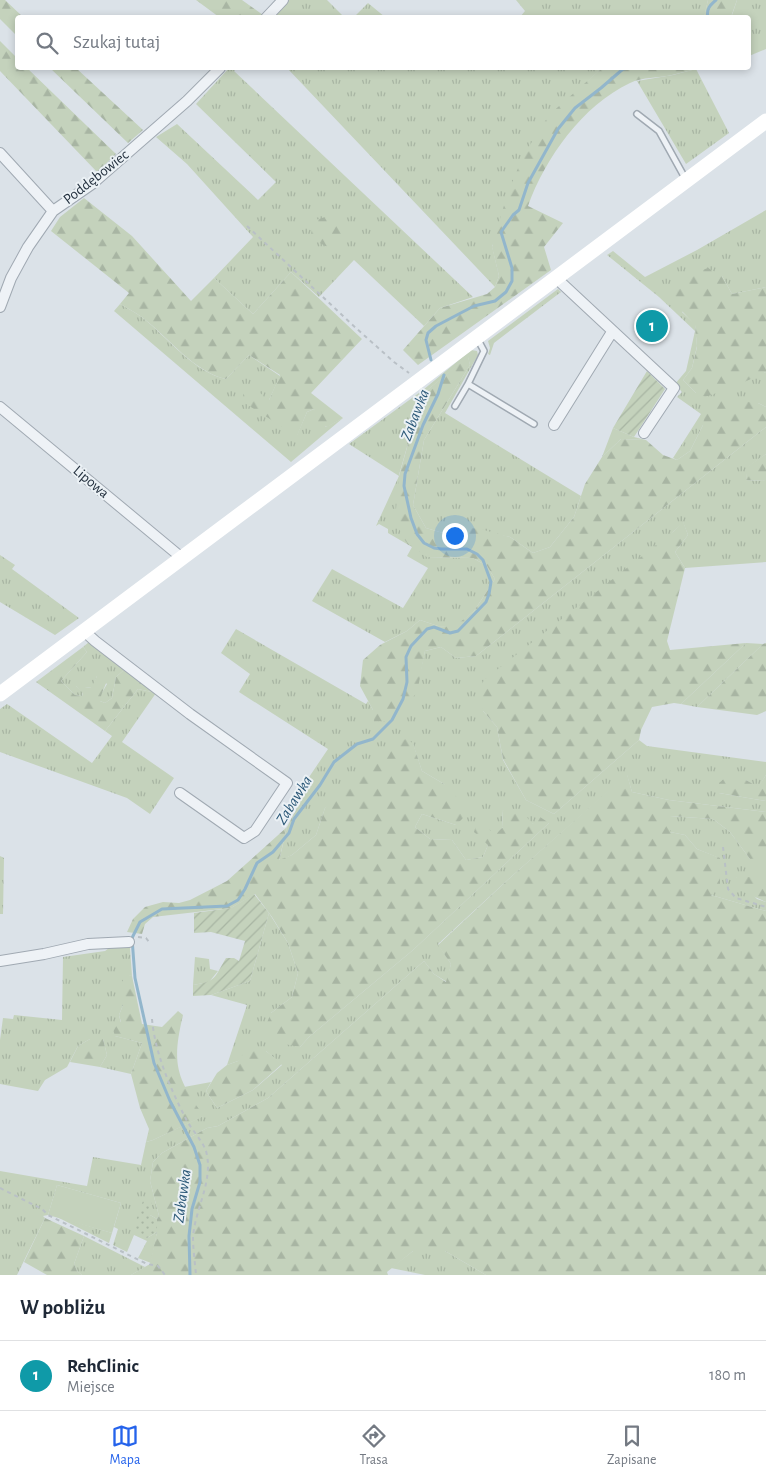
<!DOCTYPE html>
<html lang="pl">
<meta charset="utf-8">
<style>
:root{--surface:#fff;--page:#f6f6f7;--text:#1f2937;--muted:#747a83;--line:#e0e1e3;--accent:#2563eb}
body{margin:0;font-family:"Alegreya Sans",sans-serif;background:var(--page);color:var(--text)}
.you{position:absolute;left:454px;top:535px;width:18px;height:18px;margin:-12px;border:4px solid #fff;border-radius:50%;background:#1a73e8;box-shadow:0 0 0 8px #1a73e833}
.badge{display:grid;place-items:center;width:32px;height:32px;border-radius:50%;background:var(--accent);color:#fff;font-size:16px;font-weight:700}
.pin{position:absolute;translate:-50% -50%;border:2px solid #fff;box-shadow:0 1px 5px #0006}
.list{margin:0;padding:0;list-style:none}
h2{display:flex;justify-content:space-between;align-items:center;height:65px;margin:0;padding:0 20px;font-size:21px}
h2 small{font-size:16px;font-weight:400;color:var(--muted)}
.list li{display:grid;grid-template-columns:32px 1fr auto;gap:15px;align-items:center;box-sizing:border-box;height:70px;padding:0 20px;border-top:1px solid var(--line)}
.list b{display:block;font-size:19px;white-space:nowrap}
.list p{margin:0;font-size:16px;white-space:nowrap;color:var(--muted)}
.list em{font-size:16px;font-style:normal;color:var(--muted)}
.icon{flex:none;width:28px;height:28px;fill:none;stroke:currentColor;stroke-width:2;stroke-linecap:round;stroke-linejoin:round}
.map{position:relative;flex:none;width:766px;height:1275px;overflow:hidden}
.search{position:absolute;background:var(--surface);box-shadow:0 2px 8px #0003;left:15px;right:15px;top:15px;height:55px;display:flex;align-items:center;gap:12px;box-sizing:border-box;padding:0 18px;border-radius:5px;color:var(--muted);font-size:19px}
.sheet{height:135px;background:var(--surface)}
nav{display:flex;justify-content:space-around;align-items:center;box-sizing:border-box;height:70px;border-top:1px solid var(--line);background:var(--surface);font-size:14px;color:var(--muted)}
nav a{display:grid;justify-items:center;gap:2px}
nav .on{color:var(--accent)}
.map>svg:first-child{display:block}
</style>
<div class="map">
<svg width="766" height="1275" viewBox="0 0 766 1275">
<defs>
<pattern id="grass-tufts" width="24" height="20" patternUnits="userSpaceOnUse" patternTransform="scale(1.25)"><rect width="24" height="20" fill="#c4d2bc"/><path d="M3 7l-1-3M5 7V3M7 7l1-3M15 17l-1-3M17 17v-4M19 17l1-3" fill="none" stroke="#a8b5a3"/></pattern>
<pattern id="forest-firs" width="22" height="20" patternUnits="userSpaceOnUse" patternTransform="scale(1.25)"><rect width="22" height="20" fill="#c4d2bc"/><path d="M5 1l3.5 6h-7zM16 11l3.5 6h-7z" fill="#a8b5a3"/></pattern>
<pattern id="park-dots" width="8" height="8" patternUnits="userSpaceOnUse" patternTransform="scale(1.25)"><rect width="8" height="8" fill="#c4d2bc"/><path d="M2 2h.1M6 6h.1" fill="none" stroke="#a8b5a3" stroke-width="1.8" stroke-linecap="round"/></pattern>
<pattern id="garden-furrows" width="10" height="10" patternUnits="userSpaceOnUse" patternTransform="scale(1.25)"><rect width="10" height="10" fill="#c4d2bc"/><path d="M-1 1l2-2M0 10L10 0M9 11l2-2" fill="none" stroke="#a8b5a3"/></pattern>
</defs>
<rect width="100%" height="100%" fill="#dbe2e8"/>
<path fill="url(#grass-tufts)" d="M289,0H327L344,17L273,18Z
M516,0H708L704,18L520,17L525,11Z
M737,0H766V49L749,56L748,18H731Z
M368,3L385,17H354Z
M229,68H237L234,71L473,297L440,308L424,326L354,260L319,297L291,272L253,314L214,278L253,237L187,164L156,137L177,124L258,200L276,182L196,104Z
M287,68H602L588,81L492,246L499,276L495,287Z
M696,69L729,133L686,164L637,81L673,75Z
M766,210V287L732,294L722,276L682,312L695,324L697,346L692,368L683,380L696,393L766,372V407L758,403L703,425L690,451L677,460L673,458L701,414L677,397L682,392L675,384L686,371L695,331L659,297L607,255L613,251L645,277L697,250Z
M558,289L561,292L494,343L490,355L488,354L490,348L488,341Z
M120,304C128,308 136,313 143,318C168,338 195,373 226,379L249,355L280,376L269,400L297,435L307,412L314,409L326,427L343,418L291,462L114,311Z
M471,350L477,351L478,355L445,413L581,496L574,517L550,547L533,553L510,537L460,527L443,533L426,528L413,505L424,440L470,365L468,357L425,392L413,426L399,475L427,557L473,558L487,566L495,579L474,611L454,628L438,626L420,620L407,631L385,642L312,601L332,569L403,608L428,568L407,556L412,547L388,533V529L379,524L376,526L399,476L349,444L423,390Z
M766,427V454L748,467L746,480L766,481V562L685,568L675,552L688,535L683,522L674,531L483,711L497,727L503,760L526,800L554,814L639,740L647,746L766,762V775L758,788L746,780L719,793L766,801V812L669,800L632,792L627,775L512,876L438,944L451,964L447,982L434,974L424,961L268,1098L218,1126L207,1128L162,1153L153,1162L150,1181L159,1216L157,1219L150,1215L143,1201L147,1238L157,1232L151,1263L138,1258L147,1241L134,1235L127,1252L113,1245L118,1229L114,1227L121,1203L57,1185L48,1215L43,1216L45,1218L17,1275H0V1171L87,1186L93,1157L141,1165L146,1142L153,1140L203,1116L187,1094L184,1087L211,1082L206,1091L217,1108L253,1090L282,1065L266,1051L227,1065L247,1005L211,995L250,981L269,913L288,943L298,973L292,997L271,1013L300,1047L309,1037L413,950L549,823L533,824L502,810L503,827L488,845L483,857L466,860L452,840L430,839L415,827L422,814L456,825L444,784L422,771L413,744L325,808L316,835L292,855L279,861L287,827L305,792L301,789L328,749L239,692L250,674L221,653L236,629L366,704L368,701L373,710L421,669L425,651L441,647L456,658L476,656Z
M613,428L634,437L646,440L621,439L602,457Z
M0,555L15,565L12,569L79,618L55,635L0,602Z
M89,642L125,669L116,677L112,698L105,703L100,701V696L107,684L97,676L92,688L76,686L83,692L82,696L75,695L61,681L87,652L83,647Z
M746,643L763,644L697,707L681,704Z
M138,689L156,693L122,742L174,778L150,814L127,798L0,752V709L7,704L92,763L112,736L105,731Z
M670,816L713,819L730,832L750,859H766V877H736L757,899L766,902V911L711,895L719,858L697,849L685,835L670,832Z
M0,856L4,858L3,914H0Z
M128,945L130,948L132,976L126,975L123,1005L119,1015L121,1023L115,1036L142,1043L131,1074L100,1067L107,1055L103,1039H90L78,1046L67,1067L45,1080L38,1091L0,1084V1040L3,1018L13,1019L14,1015L62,1020L63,957L105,951L112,946Z
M195,957L209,959L210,969L218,971L209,982L193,985Z
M55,1216L112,1233L109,1243Z
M84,1236L145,1267L131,1275H82L77,1271L74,1264Z
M413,1251H445L486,1275H425L391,1268Z"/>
<path fill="url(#forest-firs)" d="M0,0H5L23,17L18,18L17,36L0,19Z
M196,0H242L263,15L260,17H219Z
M708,0H737L731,17H704Z
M0,41L17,58L18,68H27L116,154L97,172L0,71Z
M50,68H76L143,130L128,143Z
M602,68H701C691,70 681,73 672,75C659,78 642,77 630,83C583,105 545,158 528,206L563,223L544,247L551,270L418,365L403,350L440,308L487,294L495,287L499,276L492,247L507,195L523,156L549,115Z
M84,198L132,236L191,301L214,278L253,314L291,272L362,339L311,393L343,418L327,427L317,421L314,409L307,412L297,436L243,402V394L255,389L269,400L280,375L249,355L226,379C194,372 169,338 143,318C136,313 128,308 120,304L129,293L51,231L60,217Z
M325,217L336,220L343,234L341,244L329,248L318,242L311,235L313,221Z
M708,268L722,276L732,294L766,287V372L731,388L705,397L696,393L683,380L692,368L697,347L695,325L667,295L679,278Z
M468,356L470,365L424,440L413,505L426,528L443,533L460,527L480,529L510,537L533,553L550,547L574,517L585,484L602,457L621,439L646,440L663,455L677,460L690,451L703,425L706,405L724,399L758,403L766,407V427L476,656L456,658L441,647L425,651L417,693L387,721L374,722L373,710L360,686L363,660L380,645L407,631L420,620L438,626L454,627L474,611L495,579L487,566L473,558L427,557L406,542L395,521L399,476L413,426L425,392Z
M766,454V481L746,480L747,467Z
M683,521L688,535L675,552L685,568L667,641L670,650L746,643L681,704L674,703L652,707L641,730L639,740L554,814L526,800L503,759L497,727L483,711L478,693L484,680L674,531Z
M766,643V711L757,715L697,707L763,644Z
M83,647L87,652L61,681L75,695L82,696L83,693L76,686L77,682L85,687L91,688L97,676L102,672L109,674C107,684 101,692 100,701L105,703L112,698L116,677L125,669L156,693L138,689L105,731L36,682Z
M405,739L413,743L422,771L444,784L470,811L456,825L422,814L415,827L430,839L452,840L466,860L483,857L488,845L474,832L478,819L495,835L503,827L502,810L522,812L533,824L540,817L549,823L413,950L309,1037L300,1047L279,1043L264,1030L271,1013L292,997L298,973L288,943L272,917L255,894L231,908L153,917L145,924L142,934L127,932L133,919L145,907L163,902L179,903L190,900L227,881L287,827L279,860L292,855L316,835L325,808L337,793Z
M627,774L632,792L669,800L766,812V859H750L730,832L713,819L670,816V832L685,835L697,849L720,858V887L711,895L766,911V1275H486L445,1251H413L387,1272L388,1275H131L150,1264L157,1232V1219L159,1216L150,1181L153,1162L162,1153L207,1128L218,1126L268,1098L424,961L434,974L446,982L451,964L438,945L512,876Z
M729,775L746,780L758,787L766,775V801L719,793V783Z
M736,877H766V902L739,890Z
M126,974L132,976L142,1024L162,1027L178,1011L183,1015C172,1062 175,1077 204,1116L153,1140L146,1142L149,1129L140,1108L131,1074L142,1043L115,1036L112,1026L121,1022L119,1015L123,1005L119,988Z
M90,1039H103L107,1055L100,1067L70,1062L78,1046Z
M251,1043L266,1051L282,1064L253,1090L217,1108L206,1091L217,1073L227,1065L238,1061Z
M45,1218L84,1236L74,1264L77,1271L82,1275H47L24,1262Z"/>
<path fill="url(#park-dots)" d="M143,1201L152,1203L150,1215L157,1219V1232L147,1238L136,1234L133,1229Z"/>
<path fill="url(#garden-furrows)" d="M647,371L665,389L634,437L613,428Z
M254,894L269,913L250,981L211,995L193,996V985C217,981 214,978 226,958H234L239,961L245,941L211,932L194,933V913L231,908Z"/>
<path fill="#c4d2bc" d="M57,1185L121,1203L112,1233L48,1215Z"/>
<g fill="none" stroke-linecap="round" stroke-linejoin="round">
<path stroke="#92b6cc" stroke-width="3" d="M708,18C706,9 710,5 716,0
M431,360L426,340L428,333L436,326L474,306L495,301L506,292L512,281V268L501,232L513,215L519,210L528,183L558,129L575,108L601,88L623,69L630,68
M190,1275L189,1236L192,1209L200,1182V1165L194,1147L170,1101L154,1063L135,978L132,938L140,922L162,909L227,906L238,900L245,889L257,863L273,852L289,833L294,819L320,785L334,762L357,744L373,739L392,720L403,699L407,682L406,657L411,646L427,629L434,627L450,633L458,631L486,602L489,594L491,582L483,560L477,554L467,549H441L434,548L424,543L417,534L411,518L404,486L405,474L423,425L438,394L444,375"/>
<g stroke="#a0a9b2" stroke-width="8">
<path id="lane" d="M637,114L659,131L685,178
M477,338L484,351L468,384L534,424
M455,406L468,384"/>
</g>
<g stroke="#a0a9b2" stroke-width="12">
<path id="street" d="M266,18L283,0
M0,153L53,211
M556,278L674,388L644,433
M0,307L11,278L28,247L53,211L92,184L187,101L220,68
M0,407L182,558
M554,425L612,332
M84,631L95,641L190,714L287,783L255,831L244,838L180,793
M0,961L44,954L88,944L129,942"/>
</g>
<path stroke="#b9c0c6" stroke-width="2" stroke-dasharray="4 4" stroke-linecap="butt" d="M247,226L357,329L394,362L409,373
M723,847L728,889L736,898L766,907
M138,937L146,938L149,942
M152,1019C155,1053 170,1088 186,1119C191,1129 202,1140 206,1151C214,1180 195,1209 193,1237C193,1249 195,1263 196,1275
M0,1188L42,1209L48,1215L147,1264L158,1266L165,1275"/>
<use href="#lane" stroke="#eef2f6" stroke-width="5"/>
<use href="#street" stroke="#eef2f6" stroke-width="10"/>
<path stroke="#fff" stroke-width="15" d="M0,694L766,121"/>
</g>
<g text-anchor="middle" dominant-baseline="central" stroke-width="4" stroke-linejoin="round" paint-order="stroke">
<g font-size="15" fill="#24313f" stroke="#ebf1f5">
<text transform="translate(96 177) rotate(-38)">Poddębowiec</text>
<text transform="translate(91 482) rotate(40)">Lipowa</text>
</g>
<g font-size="16" font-style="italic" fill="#2a5777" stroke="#ebf1f5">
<text transform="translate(415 415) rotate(-69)">Zabawka</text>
<text transform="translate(294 800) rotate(-58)">Zabawka</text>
<text transform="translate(182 1196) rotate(-82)">Zabawka</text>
</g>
</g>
</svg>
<div class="you"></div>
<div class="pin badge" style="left:652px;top:326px;background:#0f9aa8">1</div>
<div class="search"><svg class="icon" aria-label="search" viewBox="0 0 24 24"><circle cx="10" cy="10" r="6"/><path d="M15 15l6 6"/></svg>Szukaj tutaj</div>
</div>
<section class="sheet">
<h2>W pobliżu<small></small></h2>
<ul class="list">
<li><span class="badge" style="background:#0f9aa8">1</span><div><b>RehClinic</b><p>Miejsce</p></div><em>180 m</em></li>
</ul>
</section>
<nav>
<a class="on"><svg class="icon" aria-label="map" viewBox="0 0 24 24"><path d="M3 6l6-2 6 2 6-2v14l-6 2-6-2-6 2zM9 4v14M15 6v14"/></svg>Mapa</a>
<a><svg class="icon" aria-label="directions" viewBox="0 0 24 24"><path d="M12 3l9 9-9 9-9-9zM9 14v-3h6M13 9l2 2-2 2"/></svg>Trasa</a>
<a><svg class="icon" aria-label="saved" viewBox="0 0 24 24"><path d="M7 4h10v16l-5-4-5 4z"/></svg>Zapisane</a>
</nav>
